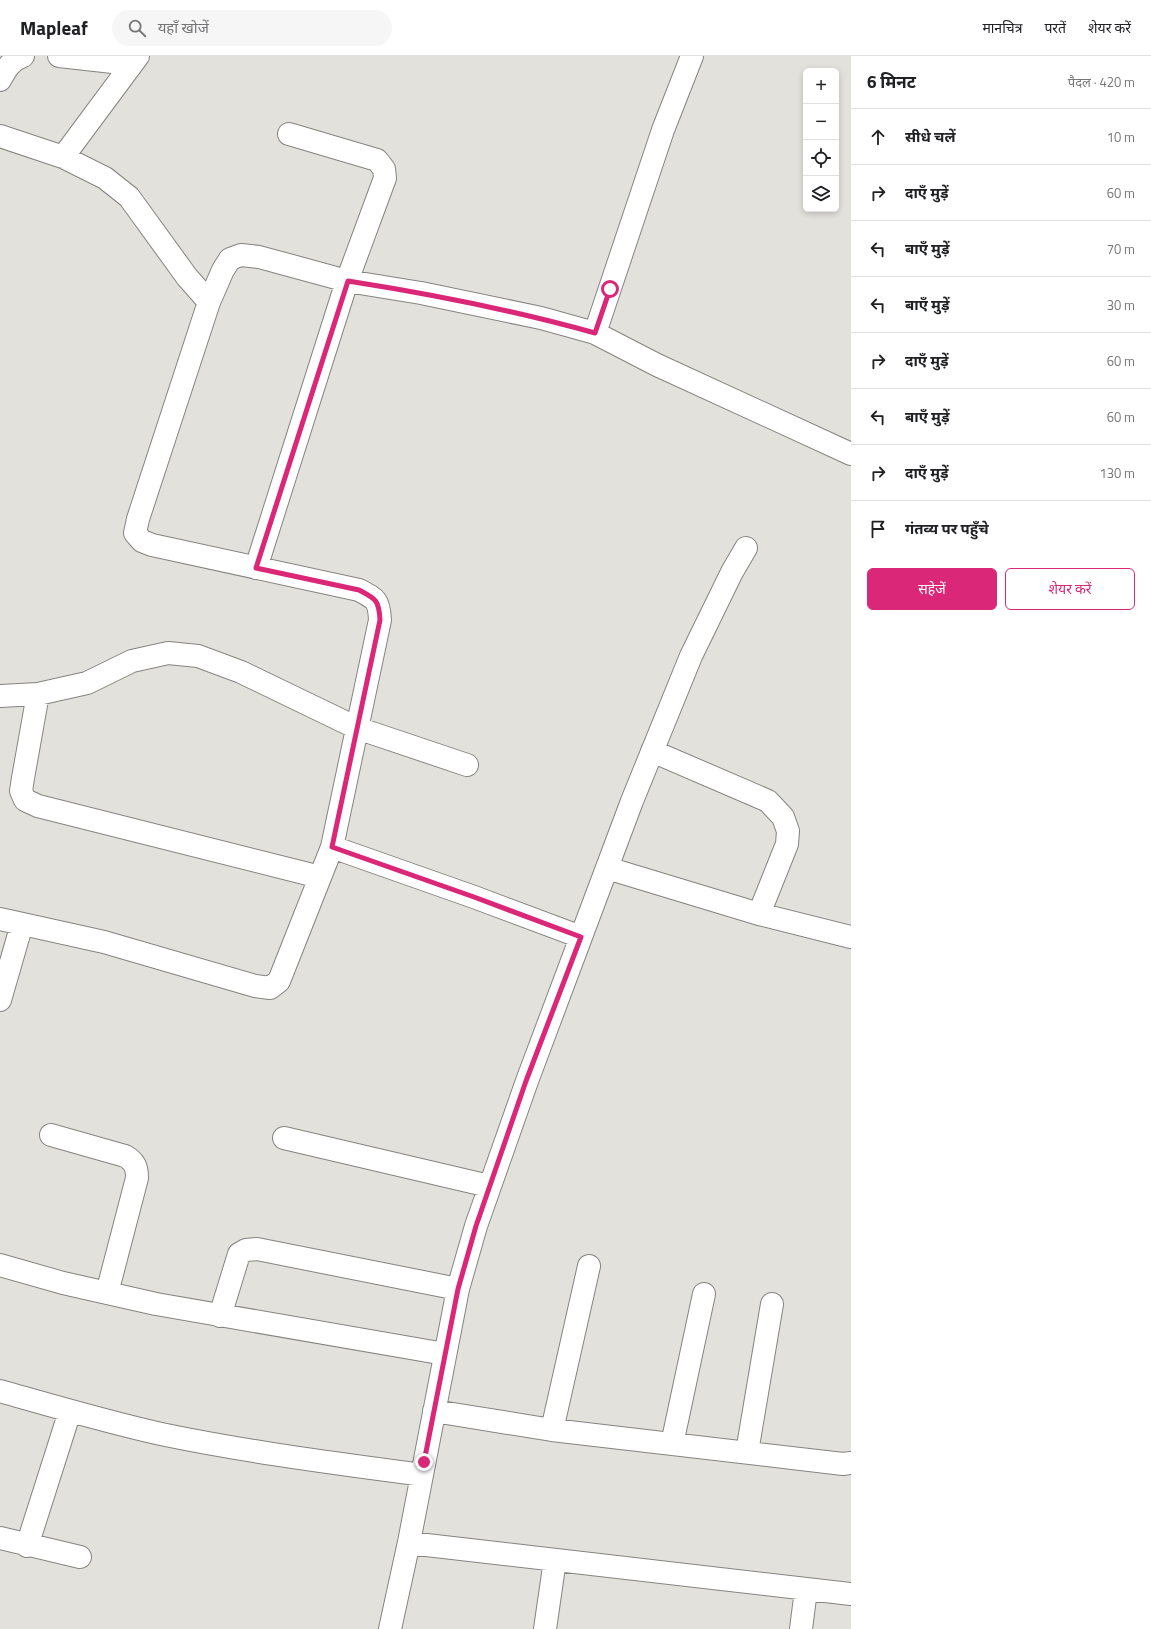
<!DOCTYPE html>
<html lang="hi">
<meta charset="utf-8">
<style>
:root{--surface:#fff;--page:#f6f6f6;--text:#202124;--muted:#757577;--line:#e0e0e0;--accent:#db2777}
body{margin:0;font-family:"Titillium Web","Noto Sans Devanagari",sans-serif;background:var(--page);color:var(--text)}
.controls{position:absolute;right:12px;top:12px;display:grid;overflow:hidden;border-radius:6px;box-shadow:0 2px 6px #0003}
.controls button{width:36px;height:36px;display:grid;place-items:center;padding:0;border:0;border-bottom:1px solid var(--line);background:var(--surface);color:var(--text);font:20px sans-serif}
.stop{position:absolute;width:12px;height:12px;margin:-9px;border:3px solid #db2777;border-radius:50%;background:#fff}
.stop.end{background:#db2777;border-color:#fff;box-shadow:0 1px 4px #0008}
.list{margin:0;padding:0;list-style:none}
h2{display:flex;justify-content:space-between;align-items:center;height:52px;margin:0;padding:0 16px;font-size:17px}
h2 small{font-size:13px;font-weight:400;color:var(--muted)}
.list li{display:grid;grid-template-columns:26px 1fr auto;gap:12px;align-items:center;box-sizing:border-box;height:56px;padding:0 16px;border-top:1px solid var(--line)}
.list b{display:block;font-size:15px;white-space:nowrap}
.list em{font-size:13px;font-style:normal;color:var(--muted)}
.actions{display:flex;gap:8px;padding:12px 16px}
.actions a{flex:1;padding:9px 0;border:1px solid var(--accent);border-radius:6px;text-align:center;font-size:14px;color:var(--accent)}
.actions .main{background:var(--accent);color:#fff}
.icon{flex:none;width:22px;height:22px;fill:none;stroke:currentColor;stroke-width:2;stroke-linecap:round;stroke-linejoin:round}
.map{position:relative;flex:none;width:851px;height:1573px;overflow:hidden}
header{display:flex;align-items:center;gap:24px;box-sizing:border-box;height:56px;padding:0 20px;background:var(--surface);border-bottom:1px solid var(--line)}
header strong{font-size:19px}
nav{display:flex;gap:22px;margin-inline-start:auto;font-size:14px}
.search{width:280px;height:36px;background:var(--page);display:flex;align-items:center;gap:10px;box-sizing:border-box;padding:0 14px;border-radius:22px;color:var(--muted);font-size:15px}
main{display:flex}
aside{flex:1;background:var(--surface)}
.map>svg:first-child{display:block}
</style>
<header>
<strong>Mapleaf</strong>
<div class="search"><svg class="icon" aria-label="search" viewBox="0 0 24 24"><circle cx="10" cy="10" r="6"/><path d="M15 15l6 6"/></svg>यहाँ खोजें</div>
<nav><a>मानचित्र</a><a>परतें</a><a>शेयर करें</a></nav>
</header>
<main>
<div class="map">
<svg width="851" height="1573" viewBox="0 0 851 1573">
<rect width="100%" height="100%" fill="#e2e1dc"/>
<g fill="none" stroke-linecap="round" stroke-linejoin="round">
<g stroke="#868480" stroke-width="24">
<path id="minor" d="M59,0L131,8
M0,24C6,13 11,4 23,0
M0,80L63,101L105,122L129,141L187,221L209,246
M63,101L138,0
M595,277L663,74L692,0
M256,512L347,225L385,122L384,113L377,104L289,78
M38,638L23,722L21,735L25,744L38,750L320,821
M0,640L38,638L87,627L132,605L168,597L198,600L241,616L357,672L467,709
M652,695L768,745L783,761L788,775L787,788L759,858
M332,791L474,841L581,881
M607,812L759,858L851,881
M0,863L104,886L255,930L270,932L279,925L332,791L380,564C379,544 376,543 359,534L152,489L142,485L135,477L138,463L209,246L223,214L230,203L241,199L259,201L347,225L421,237L541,262L595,277L657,309L851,398
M0,944L22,868
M51,1079L125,1100C135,1106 137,1111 137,1122L107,1237
M284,1082L489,1130
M0,1209L63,1227L156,1248L445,1298
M220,1260L239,1198L246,1194L257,1193L458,1233
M0,1335C53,1350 107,1366 161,1378C247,1396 335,1407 422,1419
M434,1355L552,1374L843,1408L851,1407
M552,1374L589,1210
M672,1388L704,1238
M747,1396L772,1248
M0,1482L80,1501
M409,1487L851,1538
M27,1490L70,1355
M390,1573L409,1486L458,1233L476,1170L527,1025L632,745L691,600L732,516L746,492
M545,1573L555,1504
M801,1573L806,1534"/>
</g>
<use href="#minor" stroke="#fff" stroke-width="22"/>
</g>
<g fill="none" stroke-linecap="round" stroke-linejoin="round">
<path stroke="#db2777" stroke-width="5" d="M424,1406L458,1233L476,1170L526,1025L581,881L474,841L332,791L380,564C379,544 376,543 359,534L256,512L348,225C431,238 513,254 595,277L610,233"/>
</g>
</svg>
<div class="controls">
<button>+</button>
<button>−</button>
<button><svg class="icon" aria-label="locate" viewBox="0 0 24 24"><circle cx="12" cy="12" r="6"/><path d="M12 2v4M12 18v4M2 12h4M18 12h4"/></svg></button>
<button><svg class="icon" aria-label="layers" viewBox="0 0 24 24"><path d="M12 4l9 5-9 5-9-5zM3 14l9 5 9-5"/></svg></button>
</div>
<div class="stop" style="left:610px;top:233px"></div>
<div class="stop end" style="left:424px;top:1406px"></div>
</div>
<aside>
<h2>6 मिनट<small>पैदल · 420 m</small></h2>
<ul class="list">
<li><svg class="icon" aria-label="ahead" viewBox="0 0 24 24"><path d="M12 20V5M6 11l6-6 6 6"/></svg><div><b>सीधे चलें</b></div><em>10 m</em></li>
<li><svg class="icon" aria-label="right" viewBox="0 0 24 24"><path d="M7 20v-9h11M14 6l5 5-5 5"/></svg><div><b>दाएँ मुड़ें</b></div><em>60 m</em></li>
<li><svg class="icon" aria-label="left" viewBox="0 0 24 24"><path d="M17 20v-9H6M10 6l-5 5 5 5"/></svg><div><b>बाएँ मुड़ें</b></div><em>70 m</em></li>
<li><svg class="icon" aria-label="left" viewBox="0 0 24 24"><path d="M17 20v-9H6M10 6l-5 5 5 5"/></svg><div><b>बाएँ मुड़ें</b></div><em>30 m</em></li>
<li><svg class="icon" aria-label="right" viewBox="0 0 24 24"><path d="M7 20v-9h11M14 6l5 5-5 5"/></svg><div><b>दाएँ मुड़ें</b></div><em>60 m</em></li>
<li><svg class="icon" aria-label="left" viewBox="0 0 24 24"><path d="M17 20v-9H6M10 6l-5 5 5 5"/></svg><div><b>बाएँ मुड़ें</b></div><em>60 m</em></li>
<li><svg class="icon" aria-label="right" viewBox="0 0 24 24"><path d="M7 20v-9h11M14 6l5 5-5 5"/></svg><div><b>दाएँ मुड़ें</b></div><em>130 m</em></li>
<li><svg class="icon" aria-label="arrive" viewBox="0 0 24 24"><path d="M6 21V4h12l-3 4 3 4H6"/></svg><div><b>गंतव्य पर पहुँचे</b></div></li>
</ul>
<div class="actions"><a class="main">सहेजें</a><a>शेयर करें</a></div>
</aside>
</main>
